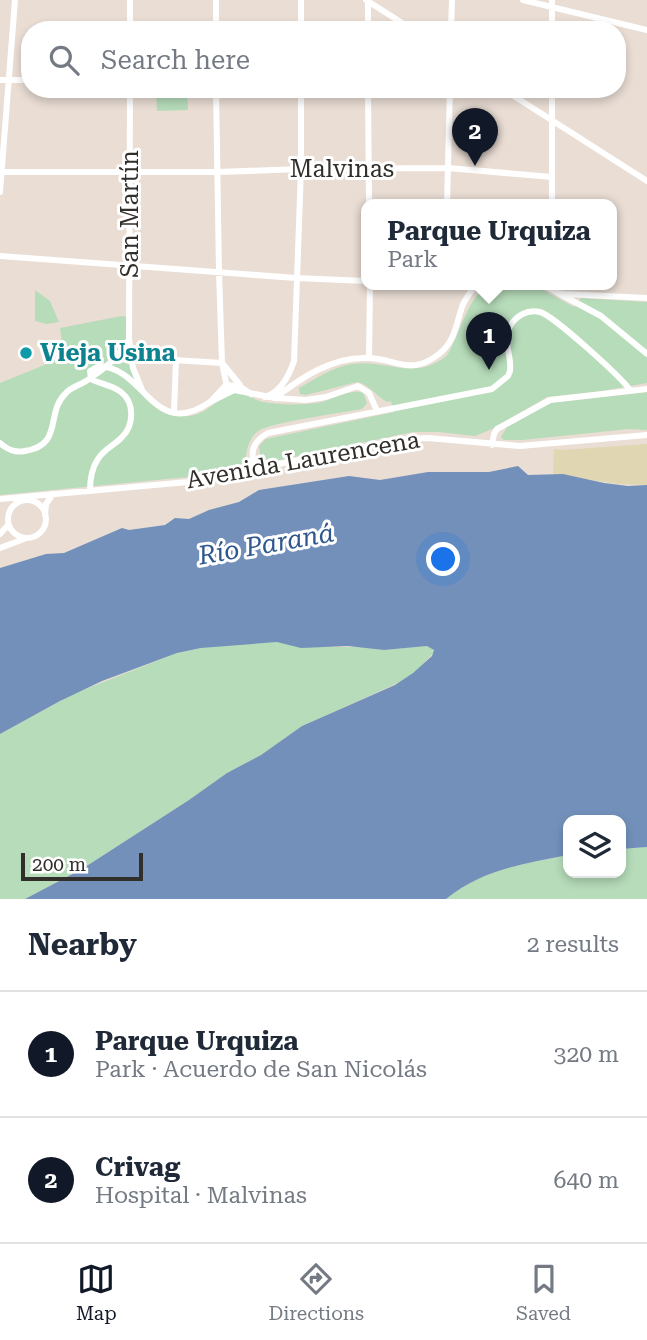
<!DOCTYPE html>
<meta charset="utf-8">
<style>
:root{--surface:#fff;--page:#f2f2f3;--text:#1f2937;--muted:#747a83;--line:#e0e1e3;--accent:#111827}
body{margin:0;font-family:"Roboto Serif",serif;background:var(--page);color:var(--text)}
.controls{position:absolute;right:21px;bottom:21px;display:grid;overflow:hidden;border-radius:14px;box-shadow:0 4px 10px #0003}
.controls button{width:63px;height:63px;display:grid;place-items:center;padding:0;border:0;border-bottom:2px solid var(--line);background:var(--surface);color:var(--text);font:35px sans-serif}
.scale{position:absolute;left:21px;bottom:18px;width:122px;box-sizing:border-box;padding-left:7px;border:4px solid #322e2a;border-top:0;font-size:19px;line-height:24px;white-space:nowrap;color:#322e2a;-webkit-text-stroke:5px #fff;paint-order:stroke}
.you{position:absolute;left:444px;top:560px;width:24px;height:24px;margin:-18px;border:5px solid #fff;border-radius:50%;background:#1a73e8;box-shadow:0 0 0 10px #1a73e833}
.badge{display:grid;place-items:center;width:46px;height:46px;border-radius:50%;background:var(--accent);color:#fff;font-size:23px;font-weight:700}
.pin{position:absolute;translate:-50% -58px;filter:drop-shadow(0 2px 4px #0008)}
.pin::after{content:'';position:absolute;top:37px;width:24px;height:21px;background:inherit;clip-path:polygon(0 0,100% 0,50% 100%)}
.popup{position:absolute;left:361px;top:199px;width:256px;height:91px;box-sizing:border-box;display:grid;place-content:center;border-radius:14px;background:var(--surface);filter:drop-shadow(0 2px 5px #0005);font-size:23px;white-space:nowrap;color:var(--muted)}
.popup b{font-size:26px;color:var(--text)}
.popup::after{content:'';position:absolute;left:50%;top:100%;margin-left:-14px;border:14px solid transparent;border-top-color:var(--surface)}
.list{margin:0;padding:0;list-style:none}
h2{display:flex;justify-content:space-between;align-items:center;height:91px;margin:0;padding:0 28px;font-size:30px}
h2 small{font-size:23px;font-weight:400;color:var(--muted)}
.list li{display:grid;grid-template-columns:46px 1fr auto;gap:21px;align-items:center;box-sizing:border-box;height:126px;padding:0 28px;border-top:2px solid var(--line)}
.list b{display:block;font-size:26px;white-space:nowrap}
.list p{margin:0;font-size:23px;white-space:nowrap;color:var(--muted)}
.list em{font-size:23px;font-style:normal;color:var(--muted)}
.icon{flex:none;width:38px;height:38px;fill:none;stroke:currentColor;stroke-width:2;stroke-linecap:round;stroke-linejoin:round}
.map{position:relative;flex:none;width:647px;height:899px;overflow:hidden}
.search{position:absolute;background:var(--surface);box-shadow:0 4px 10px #0003;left:21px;right:21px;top:21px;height:77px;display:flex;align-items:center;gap:18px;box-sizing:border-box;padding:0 24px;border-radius:28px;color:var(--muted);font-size:26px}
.sheet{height:343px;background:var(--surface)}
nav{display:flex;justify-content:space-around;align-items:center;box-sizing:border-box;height:98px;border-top:2px solid var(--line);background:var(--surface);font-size:19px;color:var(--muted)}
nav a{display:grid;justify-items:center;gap:4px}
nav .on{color:var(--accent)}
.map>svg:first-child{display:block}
</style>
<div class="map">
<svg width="647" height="899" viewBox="0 0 647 899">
<rect width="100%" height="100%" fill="#e9ddd4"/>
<path fill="#b6dcba" d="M156,90H187L188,110L157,111Z
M488,284H532L574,307L581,298L647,302V383L602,391L547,397L492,429L475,436L439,432H413L270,462L261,460L259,446L266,439L394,412L391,401L387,402C376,396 369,384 357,382L306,395L300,394L299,388C315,379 333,367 352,364C385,359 414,381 445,357C449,354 451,348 453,344C463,323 469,299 488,284Z
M35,290L50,301L59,322L46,324L35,321Z
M122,316L127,317C126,355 130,405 174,415C183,417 192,417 200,413C213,408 223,392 238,393C246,394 255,400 263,402C279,405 301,405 317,403C331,401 350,388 363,393L367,403L362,409C341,413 272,422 258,431C247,440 246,453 245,466L188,477L0,495V383L64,357L60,328Z
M647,392V430L629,429L522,440H504L501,437L507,427L550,403Z
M277,642L324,647H368L384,650L427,646L432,647L434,652L418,670L400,682L302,726L261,755L227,773L189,800L82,869L25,899H0V734L73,694L177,653L217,645Z
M647,847V899H446C483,869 524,864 568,855V873H621V849Z"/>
<path fill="#e0d6b1" d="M647,444V485L618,484L553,474L554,449L563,450Z"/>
<path fill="#7290ba" d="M518,466L528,475L563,474L604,483L628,486L647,485V847L621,849V820H568V855C524,864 483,869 446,899H25L82,869L189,800L227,773L261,755L302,726L395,685L413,673L432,656L434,650L427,646L384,650L348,646L301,648L277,642L201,648L177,653L102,681L60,701L0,734V568L46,554L64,553L122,528L129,530L165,525L175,518L189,519L209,510L239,502L259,490L349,476L380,480L428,472H489Z"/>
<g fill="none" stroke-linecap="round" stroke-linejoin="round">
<path stroke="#fff" stroke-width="6" d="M130,0V30
M216,0V30
M366,0L413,30
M523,0L647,30
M552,0V30
M301,30V0
M368,30V0
M451,30L452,0
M0,80H30
M130,89L129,339L133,368L142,390
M216,89L219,272L222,363L228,392
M368,89L369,204
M503,89L647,181
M0,172H218L301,169L448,168L552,177
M0,192L15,0
M447,204L450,89
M552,204V89
M0,256L296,278L366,281
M420,284L458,286L476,284
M542,284L558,293L565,294L647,298
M558,293L601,316L647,354
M142,358L222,363L240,385
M369,358L370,284
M91,379L90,371L99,366C146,368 153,441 210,402
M251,394L239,386L226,385L210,402L234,390L275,398L306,400L326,397L358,386L369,393L377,411
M265,397C281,392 289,376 294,361L301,169V89
M275,398C302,377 332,357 367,358C396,358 410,377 439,354C455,341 456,325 462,307C465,298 471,291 477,284
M174,412L176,360
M0,443C8,450 15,453 25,451C64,445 45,412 66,393C72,386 82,385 89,379C105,369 118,357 128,341
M492,445L494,434L497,429L550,400L647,389
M255,469C250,452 252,442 268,433L492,389L508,376L510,371C512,357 503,342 509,328C515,316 527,309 540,312C554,316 621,377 630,390
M90,491C90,480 91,469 98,459C104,449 115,445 122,437C134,425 135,403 121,392C112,385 100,384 91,379
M0,499L188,482L405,439L428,438L520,446L647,435
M8 519a19 19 0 1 1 38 0a19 19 0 1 1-38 0Z
M45,515L46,504L53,494
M0,534L8,525
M0,548L24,539"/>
</g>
<circle fill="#0f9aa8" stroke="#fff" stroke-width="2.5" cx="26" cy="353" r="7"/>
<g text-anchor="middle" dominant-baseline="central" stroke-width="6" stroke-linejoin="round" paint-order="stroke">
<g font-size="24" fill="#322e2a" stroke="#fff">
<text x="342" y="169">Malvinas</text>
<text transform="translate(130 214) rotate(-90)">San Martín</text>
<text transform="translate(303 460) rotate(-10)">Avenida Laurencena</text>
</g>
<g font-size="24" font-weight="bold" fill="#0d838f" stroke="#fff" text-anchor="start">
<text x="40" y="353">Vieja Usina</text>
</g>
<g font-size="26" font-style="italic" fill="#2f578f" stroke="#fff">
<text transform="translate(266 544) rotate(-10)">Río Paraná</text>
</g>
</g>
</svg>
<div class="controls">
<button><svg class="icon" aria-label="layers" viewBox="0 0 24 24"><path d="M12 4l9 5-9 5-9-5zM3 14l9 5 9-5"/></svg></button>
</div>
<div class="scale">200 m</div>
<div class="you"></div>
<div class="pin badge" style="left:489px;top:370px">1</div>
<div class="popup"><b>Parque Urquiza</b>Park</div>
<div class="pin badge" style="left:475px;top:166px">2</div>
<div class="search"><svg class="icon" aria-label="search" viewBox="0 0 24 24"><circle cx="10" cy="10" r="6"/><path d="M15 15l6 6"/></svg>Search here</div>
</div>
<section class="sheet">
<h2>Nearby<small>2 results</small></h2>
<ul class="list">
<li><span class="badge">1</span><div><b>Parque Urquiza</b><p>Park · Acuerdo de San Nicolás</p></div><em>320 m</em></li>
<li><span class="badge">2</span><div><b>Crivag</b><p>Hospital · Malvinas</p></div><em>640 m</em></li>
</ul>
</section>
<nav>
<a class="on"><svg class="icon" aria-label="map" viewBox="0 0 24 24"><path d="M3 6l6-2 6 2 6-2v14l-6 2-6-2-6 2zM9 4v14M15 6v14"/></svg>Map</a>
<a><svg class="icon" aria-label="directions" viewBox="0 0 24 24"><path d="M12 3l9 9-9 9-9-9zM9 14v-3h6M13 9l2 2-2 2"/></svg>Directions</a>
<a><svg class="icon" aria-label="saved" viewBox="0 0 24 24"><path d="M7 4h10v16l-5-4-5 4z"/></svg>Saved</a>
</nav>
